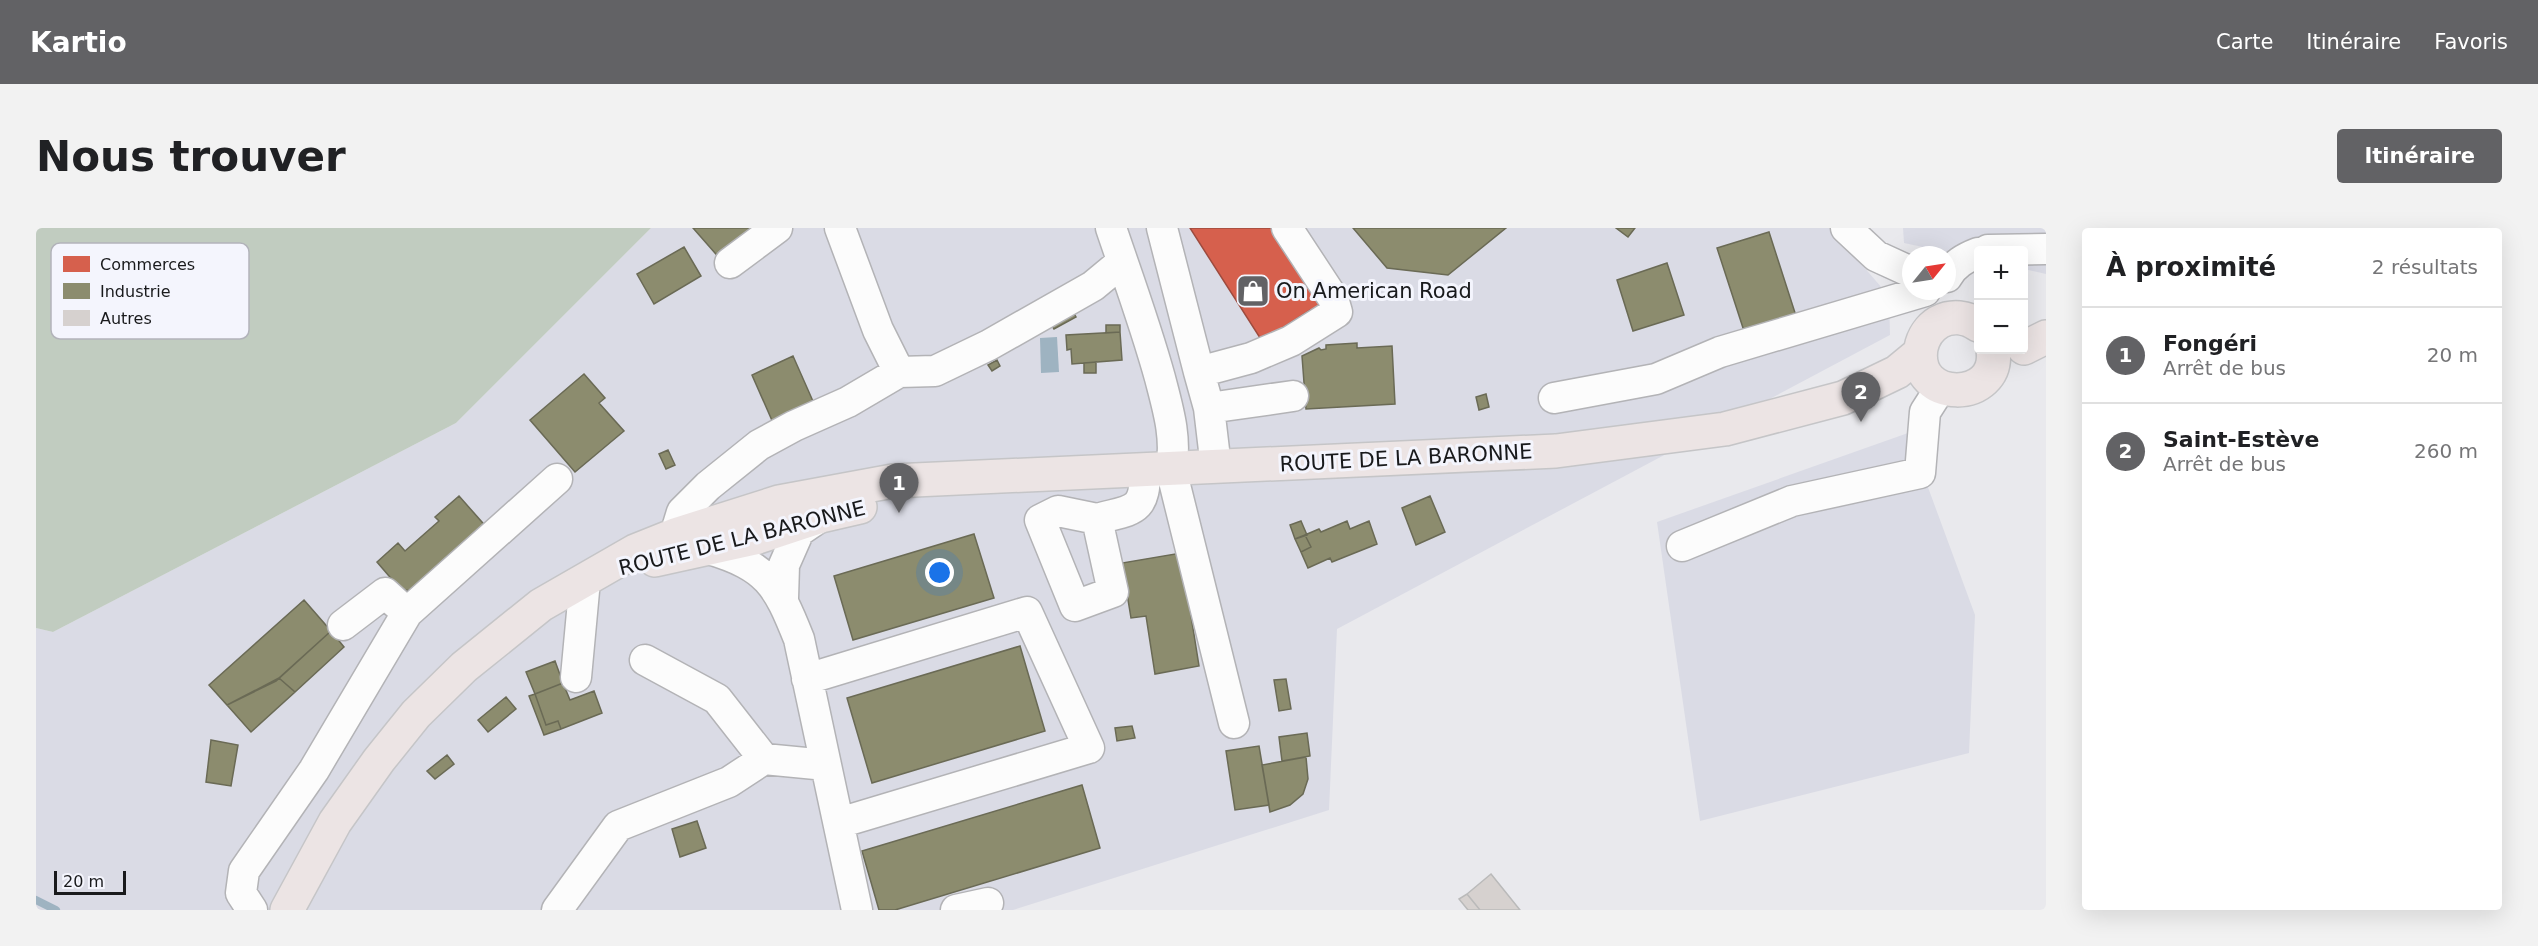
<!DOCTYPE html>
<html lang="fr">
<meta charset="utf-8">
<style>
:root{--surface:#fff;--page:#f2f2f2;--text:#202124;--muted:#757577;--line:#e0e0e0;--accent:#626265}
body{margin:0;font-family:"DejaVu Sans",sans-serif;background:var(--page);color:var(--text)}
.controls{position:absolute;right:18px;top:18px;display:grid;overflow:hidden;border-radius:6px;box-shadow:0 6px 24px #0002}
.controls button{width:54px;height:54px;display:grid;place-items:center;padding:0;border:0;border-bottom:2px solid var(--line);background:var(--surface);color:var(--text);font:30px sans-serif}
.compass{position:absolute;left:1866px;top:18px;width:54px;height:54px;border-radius:50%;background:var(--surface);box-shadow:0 6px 24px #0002;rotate:60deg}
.scale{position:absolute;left:18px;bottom:15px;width:72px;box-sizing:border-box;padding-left:6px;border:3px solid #191a1c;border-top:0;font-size:16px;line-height:21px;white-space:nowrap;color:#191a1c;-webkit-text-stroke:4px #f4f5fd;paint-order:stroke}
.you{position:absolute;left:904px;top:345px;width:21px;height:21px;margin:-15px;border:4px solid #fff;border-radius:50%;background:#1a73e8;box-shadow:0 0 0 9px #1a73e833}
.badge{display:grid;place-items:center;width:39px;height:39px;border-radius:50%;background:var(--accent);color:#fff;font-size:20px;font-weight:700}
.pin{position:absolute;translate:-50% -50px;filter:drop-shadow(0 2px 3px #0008)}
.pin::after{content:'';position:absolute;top:32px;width:21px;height:18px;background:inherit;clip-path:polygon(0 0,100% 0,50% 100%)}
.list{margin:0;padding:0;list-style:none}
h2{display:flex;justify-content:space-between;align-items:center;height:78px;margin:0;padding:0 24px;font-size:26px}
h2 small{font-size:20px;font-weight:400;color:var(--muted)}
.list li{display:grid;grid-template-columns:39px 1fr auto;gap:18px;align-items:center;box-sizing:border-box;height:96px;padding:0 24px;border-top:2px solid var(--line)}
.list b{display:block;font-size:22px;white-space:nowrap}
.list p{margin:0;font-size:20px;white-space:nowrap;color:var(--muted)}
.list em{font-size:20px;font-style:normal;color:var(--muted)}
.map{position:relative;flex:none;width:2010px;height:682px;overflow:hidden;border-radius:6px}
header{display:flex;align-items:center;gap:36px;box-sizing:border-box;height:84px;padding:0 30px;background:var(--accent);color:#fff}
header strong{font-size:28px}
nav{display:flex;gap:33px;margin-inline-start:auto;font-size:21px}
.intro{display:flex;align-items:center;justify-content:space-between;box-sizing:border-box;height:144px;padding:0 36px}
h1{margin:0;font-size:42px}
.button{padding:15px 27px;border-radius:6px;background:var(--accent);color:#fff;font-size:21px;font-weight:700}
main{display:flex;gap:36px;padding:0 36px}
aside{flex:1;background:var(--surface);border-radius:6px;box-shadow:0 6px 24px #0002}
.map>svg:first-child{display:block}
</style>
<header>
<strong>Kartio</strong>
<nav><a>Carte</a><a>Itinéraire</a><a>Favoris</a></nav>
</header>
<div class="intro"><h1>Nous trouver</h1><a class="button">Itinéraire</a></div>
<main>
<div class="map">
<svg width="2010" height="682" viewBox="0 0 2010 682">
<rect width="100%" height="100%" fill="#e9e9ed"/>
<path fill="#dadbe5" d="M615,0H1794L1853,68L1854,107L1301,401L1293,582L977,682H0V400L17,404L420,195Z
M1867,0H2010V46L1988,41V22L1942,31L1868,15Z
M1872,205L1939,387L1933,525L1664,593L1621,294Z"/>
<path fill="#c1ccc0" d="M0,0H615L420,195L17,404L0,400Z"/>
<path fill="#9eb3c1" d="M1021,109L1023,144L1005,145L1004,110Z"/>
<path fill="#d6604d" stroke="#9d4b3e" stroke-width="1.5" d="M1154,0H1239L1290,78L1276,87L1274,82L1226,113Z"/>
<path fill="#8c8c6e" stroke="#6a6a55" stroke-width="1.5" d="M657,0H726L686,33Z
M1317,0H1470L1412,47L1351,40Z
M1580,0H1599L1592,9Z
M1733,4L1761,91L1709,106L1681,20Z
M648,19L665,48L618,76L601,46Z
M1631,35L1648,87L1597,103L1581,52Z
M1034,79L1040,89L1018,101L1012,91Z
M1070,97H1084V104L1070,105Z
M1084,104L1086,132L1036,136L1035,121L1031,122L1030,107Z
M1321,115V120L1356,118L1359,176L1270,181L1266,128L1283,120L1285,122L1290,121V117Z
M757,128L780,180L738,197L716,147Z
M961,132L964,138L956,143L952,137Z
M1060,134V145H1048V135Z
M548,146L569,170L563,175L588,203L539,244L494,192Z
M1450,166L1453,179L1443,182L1440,169Z
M632,222L639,237L630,241L623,226Z
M423,268L453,302L384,363L365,362L341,334L362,315L369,323L403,293L399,289Z
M1394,268L1409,304L1380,317L1366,280Z
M1265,293L1271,307L1259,311L1254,297Z
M1311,293L1314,301L1333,293L1341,316L1296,334L1294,330L1272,340L1265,324L1275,319L1269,307L1283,301L1285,304Z
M938,306L958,370L817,412L798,348Z
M1269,307L1275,319L1265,324L1259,311Z
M1145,325L1163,438L1119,446L1110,388L1095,390L1086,335Z
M268,372L295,403L240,453L191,477L173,457Z
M295,403L308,419L259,464L243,450Z
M984,418L1009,503L836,555L811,470Z
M519,433L527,455L499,466L490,444Z
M243,450L259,464L215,504L191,477Z
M1250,451L1255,481L1243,483L1238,452Z
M527,455L534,472L558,463L566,485L525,501L522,493L510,497L499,466Z
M499,466L510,497L522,493L525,501L508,507L493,468Z
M470,469L480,481L452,504L442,492Z
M1096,498L1099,510L1081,513L1079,500Z
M1271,505L1274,528L1246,533L1243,509Z
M175,512L202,517L195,558L170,554Z
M1223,518L1233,577L1199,582L1190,523Z
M411,527L418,536L399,551L391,543Z
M1270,529L1272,551L1267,566L1254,577L1234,584L1226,537Z
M1046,557L1064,620L859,682H843L826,623Z
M661,593L670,620L644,629L636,601Z"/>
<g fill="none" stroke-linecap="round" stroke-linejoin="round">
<path stroke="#9eb3c1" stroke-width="8" d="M0,672L20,682"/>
</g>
<path fill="#d6d1cf" stroke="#bababa" stroke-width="1.5" d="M1455,646L1484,682H1444L1431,666Z
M1431,666L1444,682H1432L1423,671Z"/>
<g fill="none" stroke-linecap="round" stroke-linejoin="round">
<g stroke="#b3b3b6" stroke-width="33">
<path id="minor" d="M804,0L842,102L863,144
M1075,0C1092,50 1110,99 1124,150C1132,181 1141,210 1135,241L1198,495
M1126,0L1163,144
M1810,0L1840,28L1875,44
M1952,22L2010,21
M694,35L741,0
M1911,49C1918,36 1929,30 1942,25
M1518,170L1620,151L1684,124L1889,63
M1173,180L1163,144L1215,130L1255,113L1301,84L1297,70L1251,0
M1180,239L1173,180L1257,168
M1061,291L1022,283L1004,292L1039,378L1077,364L1061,291C1097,281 1109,285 1109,243
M639,307L646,284L672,258L723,217L758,198L812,174L863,144L899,143L953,117L1057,58L1086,34
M1646,318L1756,273L1884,245L1889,184L1905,159
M673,321C732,339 741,356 763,411L821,682
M747,370L748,337L763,303L785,288
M307,397L349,365L371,385
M609,432L681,471L728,531L790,537
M540,449L548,363L542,355
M771,451L991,384L1053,520L803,595
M216,682L205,665L208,643L278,542L371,385L521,251
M521,682L582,598L693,554L728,531
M920,682L952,675"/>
</g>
<g stroke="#c5c5c7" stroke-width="36">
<path id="major" d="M1942,97C1931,89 1916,87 1903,94C1893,100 1887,110 1885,120C1876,176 1965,175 1957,122
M1988,120L2010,109
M619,332L719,310L785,288L824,279
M251,682L299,594L343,532L380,486L428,439L505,377L599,323L639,307L743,274L857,253L1520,223L1689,201L1807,170L1861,144L1884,125"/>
</g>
<use href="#minor" stroke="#fcfcfc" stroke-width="30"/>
<use href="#major" stroke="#ece4e4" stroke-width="33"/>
</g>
<defs>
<g id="shop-square" transform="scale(1.725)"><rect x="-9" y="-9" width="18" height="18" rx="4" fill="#626265" stroke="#f4f5fd"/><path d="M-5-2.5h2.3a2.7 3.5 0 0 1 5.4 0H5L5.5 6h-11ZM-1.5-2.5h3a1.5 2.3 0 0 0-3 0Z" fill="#fff"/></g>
</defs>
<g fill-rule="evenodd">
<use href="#shop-square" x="1217" y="63"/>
</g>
<g text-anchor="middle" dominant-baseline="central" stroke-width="6" stroke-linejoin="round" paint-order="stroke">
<g font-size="21" fill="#191a1c" stroke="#f4f5fd" text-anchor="start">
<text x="1240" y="63">On American Road</text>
</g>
<g font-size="21" fill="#191a1c" stroke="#f4f5fd">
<text transform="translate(1370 230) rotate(-3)">ROUTE DE LA BARONNE</text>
<text transform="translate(706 310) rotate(-14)">ROUTE DE LA BARONNE</text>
</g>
</g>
<rect x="15" y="15" width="198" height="96" rx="9" fill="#f4f5fd" stroke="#b2b3ba" stroke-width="1.5"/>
<rect x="27" y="28" width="27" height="16" fill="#d6604d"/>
<rect x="27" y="55" width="27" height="16" fill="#8c8c6e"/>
<rect x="27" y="82" width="27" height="16" fill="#d6d1cf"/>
<g font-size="16" fill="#191a1c">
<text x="64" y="42">Commerces</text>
<text x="64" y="69">Industrie</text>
<text x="64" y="96">Autres</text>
</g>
</svg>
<div class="controls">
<button>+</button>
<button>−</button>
</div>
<svg class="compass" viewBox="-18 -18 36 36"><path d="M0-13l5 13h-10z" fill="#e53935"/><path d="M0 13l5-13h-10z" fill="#757577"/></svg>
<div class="scale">20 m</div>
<div class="you"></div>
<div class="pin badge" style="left:863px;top:285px">1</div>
<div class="pin badge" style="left:1825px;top:194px">2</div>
</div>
<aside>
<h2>À proximité<small>2 résultats</small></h2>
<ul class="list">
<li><span class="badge">1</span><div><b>Fongéri</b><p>Arrêt de bus</p></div><em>20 m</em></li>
<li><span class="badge">2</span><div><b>Saint-Estève</b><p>Arrêt de bus</p></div><em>260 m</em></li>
</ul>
</aside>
</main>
